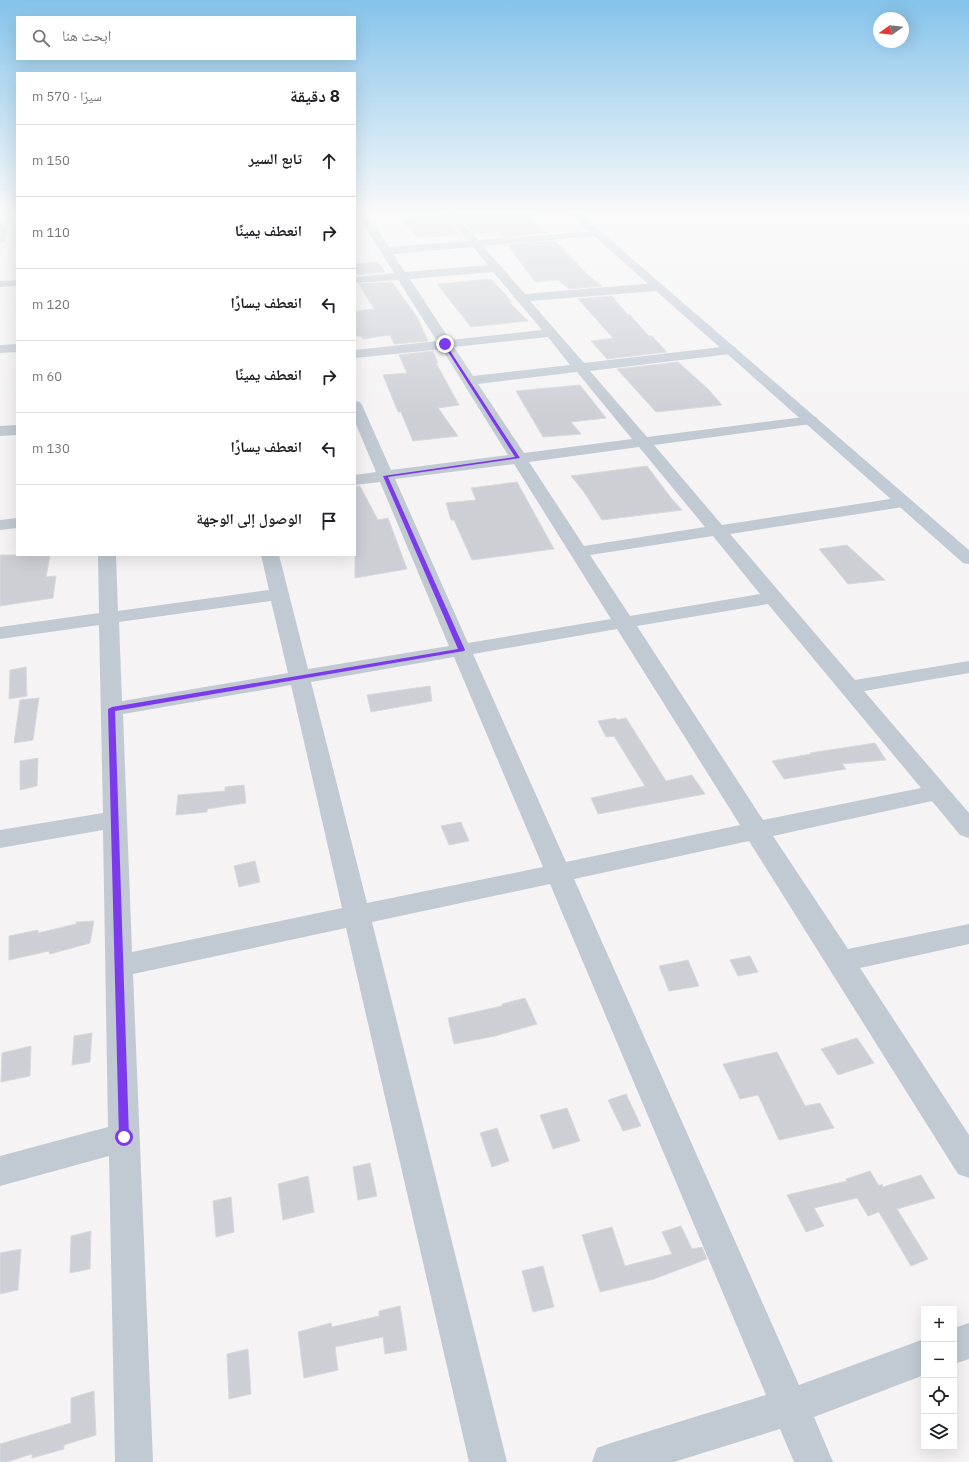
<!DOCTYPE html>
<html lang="ar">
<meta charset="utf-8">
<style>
:root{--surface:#fff;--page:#f6f6f6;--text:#202124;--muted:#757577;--line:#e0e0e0}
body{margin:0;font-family:"IBM Plex Sans","Noto Naskh Arabic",sans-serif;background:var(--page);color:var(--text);direction:rtl}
.controls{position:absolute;right:12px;bottom:12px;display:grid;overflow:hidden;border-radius:0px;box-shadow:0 4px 16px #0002}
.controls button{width:36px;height:36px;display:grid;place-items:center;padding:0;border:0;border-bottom:1px solid var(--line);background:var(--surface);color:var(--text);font:20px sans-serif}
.compass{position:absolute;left:873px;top:12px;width:36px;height:36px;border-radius:50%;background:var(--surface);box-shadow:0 4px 16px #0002;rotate:255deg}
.stop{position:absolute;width:12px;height:12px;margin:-9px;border:3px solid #7c3aed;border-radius:50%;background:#fff}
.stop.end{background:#7c3aed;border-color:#fff;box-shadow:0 1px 4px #0008}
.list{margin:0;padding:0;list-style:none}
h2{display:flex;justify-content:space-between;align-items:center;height:52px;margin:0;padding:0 16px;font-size:17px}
h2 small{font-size:13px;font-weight:400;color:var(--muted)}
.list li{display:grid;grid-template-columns:26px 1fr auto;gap:12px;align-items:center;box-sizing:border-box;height:72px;padding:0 16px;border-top:1px solid var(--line)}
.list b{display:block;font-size:15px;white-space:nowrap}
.list em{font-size:13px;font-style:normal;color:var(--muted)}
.icon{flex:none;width:22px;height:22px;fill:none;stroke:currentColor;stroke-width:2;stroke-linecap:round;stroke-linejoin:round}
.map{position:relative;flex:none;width:969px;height:1462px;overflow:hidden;direction:ltr}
.search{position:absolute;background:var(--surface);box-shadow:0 4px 16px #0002;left:16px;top:16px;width:340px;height:44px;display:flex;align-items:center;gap:10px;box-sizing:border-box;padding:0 14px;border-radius:0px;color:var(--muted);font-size:15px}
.panel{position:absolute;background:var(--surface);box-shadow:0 4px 16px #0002;left:16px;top:72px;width:340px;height:484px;border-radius:0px;direction:rtl}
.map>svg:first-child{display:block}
</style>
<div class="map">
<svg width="969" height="1462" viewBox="0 0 969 1462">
<rect width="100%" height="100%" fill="#f5f3f3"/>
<path fill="#cdcfd5" stroke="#d7d9de" d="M507,212H526L547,233L502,237L498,232L474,234L459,216Z
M446,217L461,235L427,237L425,236L418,237L401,220Z
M555,241L588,275L602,286L569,289L558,280L535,282L508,245Z
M378,262L385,272L355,275V264Z
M491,279L512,302H509L528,321L471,327L437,284Z
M392,282L417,317L428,341L394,344L390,335L363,339L361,336H355V311L374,309L359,284Z
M612,296L628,315H630L649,336H652L667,352L607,359L591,341L613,338L578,299Z
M433,351L438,363H436L459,405L438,408L458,436L413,441L401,412H398L383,375L407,373L399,355Z
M678,362L708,389L722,405L656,412L617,369Z
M580,385L606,418L571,422L581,434L543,437L516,391Z
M647,466L671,498L682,510L602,520L584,492L571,476Z
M517,482L554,549L472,560L454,520H451L446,503L476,500L471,488Z
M355,486H360L378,520L388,518L407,569L355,578Z
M847,545L885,580L848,584L819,549Z
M0,555H50L46,577L56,576L53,598L0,606Z
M26,667L27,696L9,699L10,670Z
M430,686L432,701L371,712L367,695Z
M39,698L33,740L14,743L20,700Z
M616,718L617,720L626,718L666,781L692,775L705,794L598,814L591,798L645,786L614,736L606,737L598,721Z
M875,743L886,760L842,764L846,769L784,779L772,761L811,754L810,753Z
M38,758L37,786L20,790V761Z
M244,785L246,803L207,809V812L176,815L178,795L225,791V787Z
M461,822L469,841L449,845L441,826Z
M255,861L260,882L239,887L234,866Z
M94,921L90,943L50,954L49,951L9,960V936L38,930V933L76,924V922Z
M750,956L758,972L738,976L730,960Z
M688,960L699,986L669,991L659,966Z
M525,998L537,1024L495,1036L454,1044L448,1018L502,1006V1004Z
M92,1033L90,1062L72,1065L74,1036Z
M857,1038L874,1063L838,1075L821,1049Z
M31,1046L30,1076L1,1082L2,1053Z
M777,1052L805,1106L820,1103L834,1128L779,1140L758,1095L740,1099L723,1064Z
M626,1094L641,1126L623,1131L608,1100Z
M567,1108L580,1141L553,1149L540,1115Z
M497,1128L509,1161L492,1167L480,1133Z
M370,1163L377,1196L358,1200L353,1167Z
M870,1171L879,1186L882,1184L883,1187L921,1175L935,1198L897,1209L928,1259L911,1266L879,1212L868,1216L857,1198L814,1208L824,1226L806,1232L787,1195L847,1181L846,1179Z
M308,1176L314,1212L283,1220L278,1184Z
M231,1197L234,1232L216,1237L213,1201Z
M681,1226L692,1249L702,1247L707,1259L654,1279L600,1292L582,1235L612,1227L625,1266L672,1254L662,1232Z
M91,1231L90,1269L70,1273L71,1236Z
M21,1249L18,1290L0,1294V1253Z
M543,1266L554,1307L533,1312L522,1271Z
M400,1306L407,1350L385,1354L383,1337L335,1347L338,1370L304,1378L298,1332L331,1323L332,1327L379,1316V1311Z
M248,1349L251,1394L229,1399L227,1354Z
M94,1391L96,1435L64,1445V1449L32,1458V1454L7,1462H0V1444L71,1423V1398Z"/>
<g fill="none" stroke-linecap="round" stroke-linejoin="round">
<path fill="#c1cad2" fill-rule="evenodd" d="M0,212H10L5,241L0,244Z
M356,212H366L389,247L468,241L444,212H454L478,240L599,231L600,233L595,236L483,246L525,294L656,283L660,285L662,287L660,289L656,291L530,301L584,363L730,346L735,347L737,350L735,353L730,354L590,371L647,437L811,416L816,417L818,420L816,423L811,424L654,445L722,525L903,497L909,498L911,502L909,506L903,507L730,534L855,680L969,661V673L864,691L969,813V838L960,835L932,801L773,836L848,949L969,924V944L860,968L969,1135V1178L958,1174L749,841L574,879L799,1385L924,1339V1375L814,1417L833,1462H794L780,1429L674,1462H592L597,1448L611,1443L766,1395L550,884L372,922L507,1462H469L346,928L133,974L153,1462H115L109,1156L0,1186V1156L108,1127L103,830L0,848V830L103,813L99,625L0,639V627L99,613L98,555H116L118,611L269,590L261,555H279L308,669L449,646L380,482L355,485V475L376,472L355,422V401L360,402L362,405L391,470L508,455L442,349L355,358V350L437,341L398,280L355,283V277L394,273ZM473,247L488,265L405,272L393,254ZM493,272L542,330L450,340L410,279ZM548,337L570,365L473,376L454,347ZM577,372L632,439L524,453L478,384ZM639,447L705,527L584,546L529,462ZM514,464L611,619L468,643L395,479ZM713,536L760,594L630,616L590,555ZM271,601L288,673L122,701L119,622ZM768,604L921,788L763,820L637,626ZM617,629L740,825L566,862L473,654ZM454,657L543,867L367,903L311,682ZM291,685L342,908L132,952L123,714Z
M17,280V286L0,287V281Z
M17,344V352L0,353V345Z
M17,425V435L0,436V426Z
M17,518V528L0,530V520Z
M969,1323V1359L954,1364V1328Z"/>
<path fill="#c1cbd6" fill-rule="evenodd" d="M567,212H578L969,550V564L963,563Z"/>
</g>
<linearGradient id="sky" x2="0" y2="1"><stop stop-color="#85c3ea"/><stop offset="0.51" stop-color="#fafafa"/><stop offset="1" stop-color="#fafafa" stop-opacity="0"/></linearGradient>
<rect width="969" height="417" fill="url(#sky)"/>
<path fill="#7c3aed" d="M445,343L520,458L388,477L465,650L464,651L115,711L129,1137L127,1140L124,1141L121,1140L119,1137L108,709L112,707L458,649L383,476L515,457L443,344Z"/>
</svg>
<div class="controls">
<button>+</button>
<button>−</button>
<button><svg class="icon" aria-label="locate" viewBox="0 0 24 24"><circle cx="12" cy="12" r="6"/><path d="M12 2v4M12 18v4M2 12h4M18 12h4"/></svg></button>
<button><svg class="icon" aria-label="layers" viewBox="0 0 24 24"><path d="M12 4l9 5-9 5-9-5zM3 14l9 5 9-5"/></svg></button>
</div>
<svg class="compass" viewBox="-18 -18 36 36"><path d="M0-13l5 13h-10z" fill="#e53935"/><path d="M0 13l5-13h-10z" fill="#757577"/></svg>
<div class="stop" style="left:124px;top:1137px"></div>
<div class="stop end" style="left:445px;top:344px"></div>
<div class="search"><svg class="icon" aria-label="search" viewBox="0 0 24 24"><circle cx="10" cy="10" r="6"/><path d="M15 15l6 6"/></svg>ابحث هنا</div>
<section class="panel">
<h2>8 دقيقة<small>سيرًا · 570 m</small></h2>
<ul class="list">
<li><svg class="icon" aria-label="ahead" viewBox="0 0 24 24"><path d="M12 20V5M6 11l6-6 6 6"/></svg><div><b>تابع السير</b></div><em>150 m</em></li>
<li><svg class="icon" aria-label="right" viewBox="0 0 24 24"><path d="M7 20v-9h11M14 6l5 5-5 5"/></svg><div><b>انعطف يمينًا</b></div><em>110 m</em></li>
<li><svg class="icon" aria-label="left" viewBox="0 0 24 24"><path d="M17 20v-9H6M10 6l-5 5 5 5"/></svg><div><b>انعطف يسارًا</b></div><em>120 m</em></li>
<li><svg class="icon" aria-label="right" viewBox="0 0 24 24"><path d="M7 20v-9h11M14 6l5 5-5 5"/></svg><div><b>انعطف يمينًا</b></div><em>60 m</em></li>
<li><svg class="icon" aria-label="left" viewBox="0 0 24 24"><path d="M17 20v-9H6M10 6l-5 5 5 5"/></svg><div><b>انعطف يسارًا</b></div><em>130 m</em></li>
<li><svg class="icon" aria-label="arrive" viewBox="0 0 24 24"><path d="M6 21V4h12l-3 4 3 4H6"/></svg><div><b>الوصول إلى الوجهة</b></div></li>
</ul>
</section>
</div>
